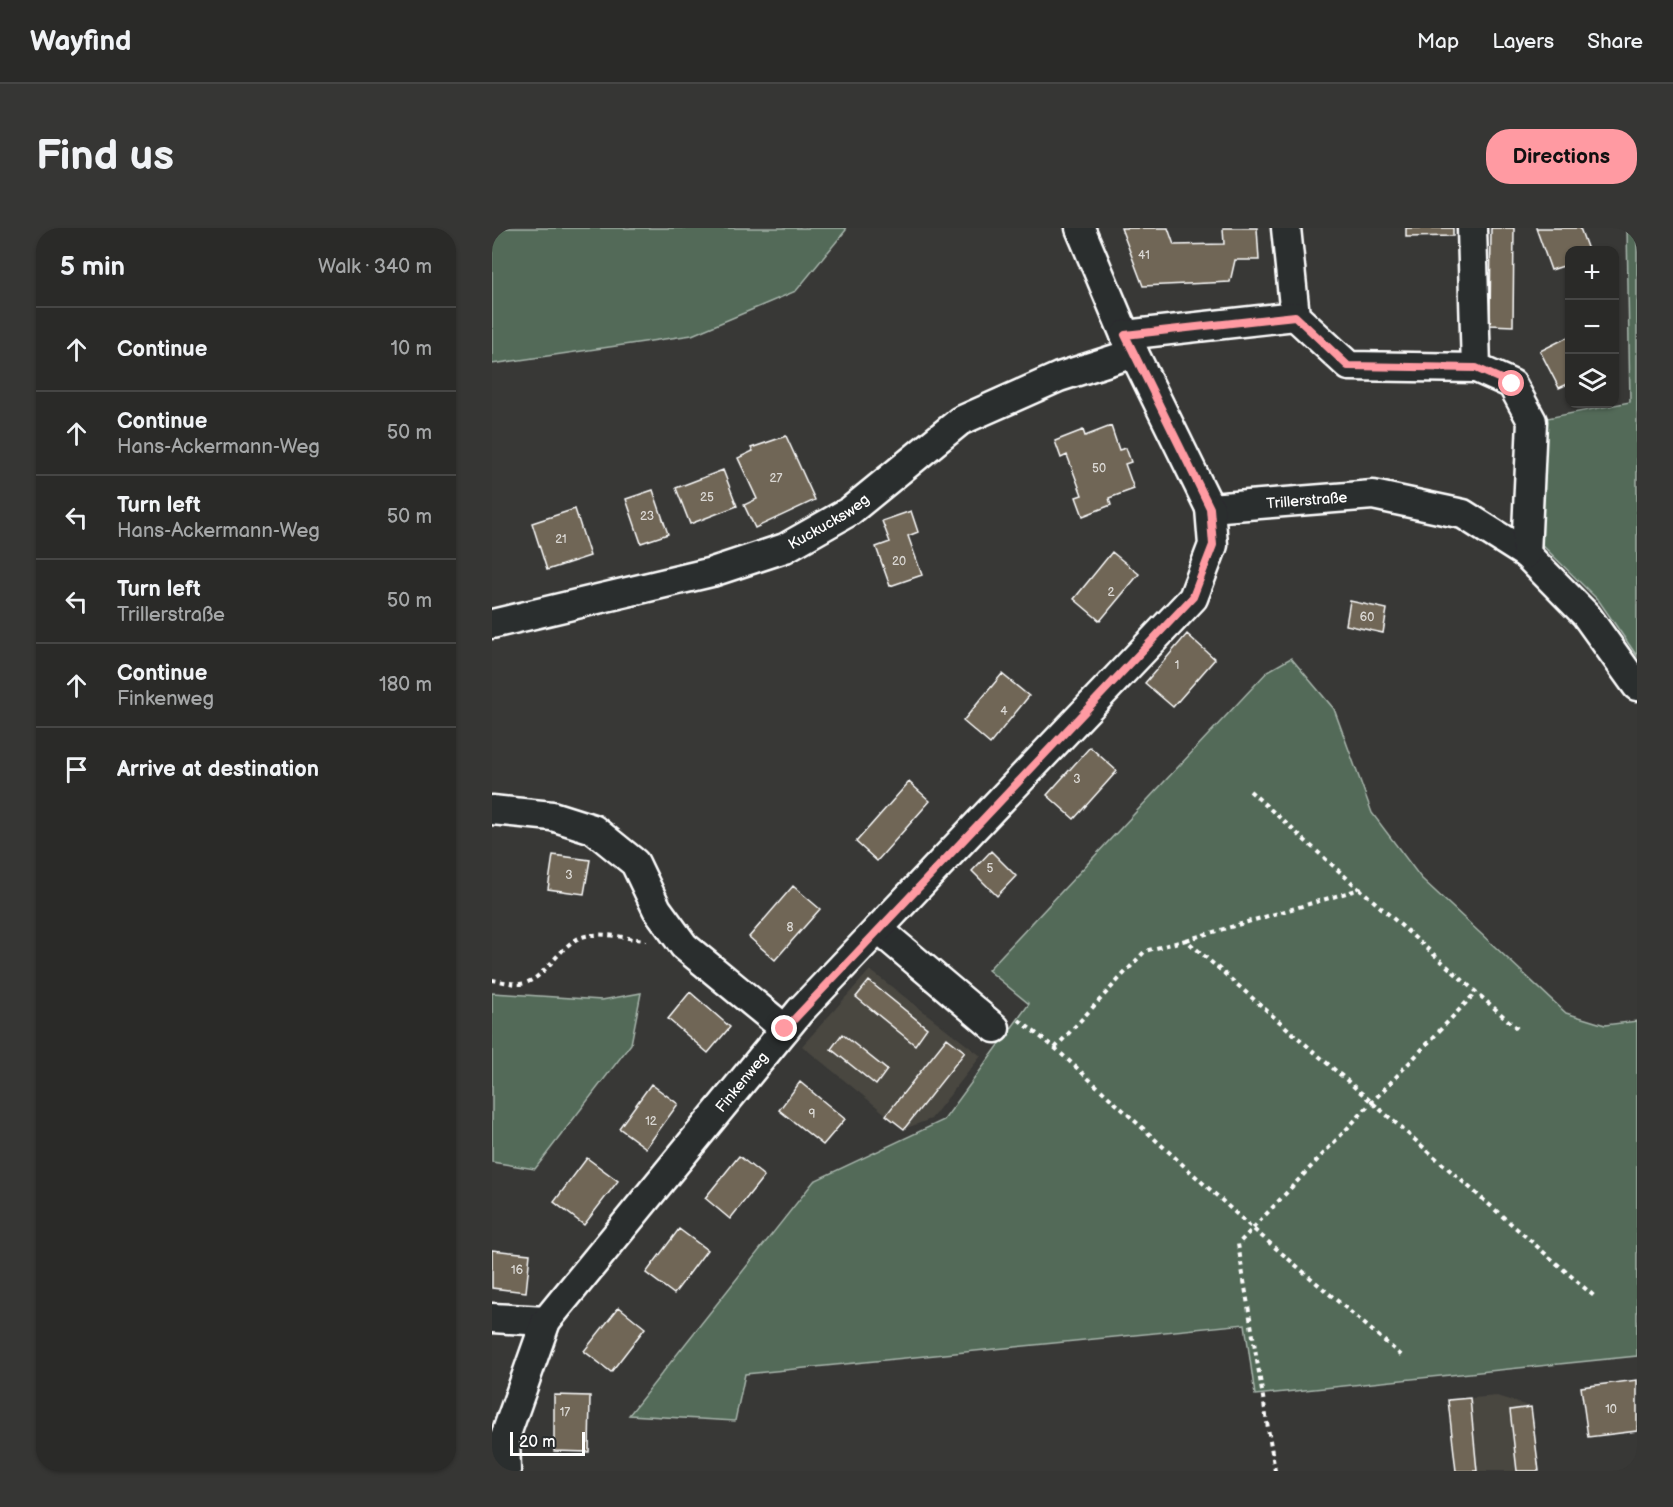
<!DOCTYPE html>
<meta charset="utf-8">
<style>
:root{--surface:#2a2a28;--page:#363634;--text:#f1f3f6;--muted:#a5a7a8;--line:#464645;--accent:#ff9aa2}
body{margin:0;font-family:"Balsamiq Sans",sans-serif;background:var(--page);color:var(--text)}
.controls{position:absolute;right:18px;top:18px;display:grid;overflow:hidden;border-radius:12px;box-shadow:0 2px 4px #0004}
.controls button{width:54px;height:54px;display:grid;place-items:center;padding:0;border:0;border-bottom:2px solid var(--line);background:var(--surface);color:var(--text);font:30px sans-serif}
.scale{position:absolute;left:18px;bottom:15px;width:75px;box-sizing:border-box;padding-left:6px;border:3px solid #fff;border-top:0;font-size:16px;line-height:21px;white-space:nowrap;color:#fff;-webkit-text-stroke:4px #2a2d2e;paint-order:stroke}
.stop{position:absolute;width:18px;height:18px;margin:-14px;border:4px solid #ff9aa2;border-radius:50%;background:#fff}
.stop.end{background:#ff9aa2;border-color:#fff;box-shadow:0 2px 6px #0008}
.list{margin:0;padding:0;list-style:none}
h2{display:flex;justify-content:space-between;align-items:center;height:78px;margin:0;padding:0 24px;font-size:26px}
h2 small{font-size:20px;font-weight:400;color:var(--muted)}
.list li{display:grid;grid-template-columns:39px 1fr auto;gap:18px;align-items:center;box-sizing:border-box;height:84px;padding:0 24px;border-top:2px solid var(--line)}
.list b{display:block;font-size:22px;white-space:nowrap}
.list p{margin:0;font-size:20px;white-space:nowrap;color:var(--muted)}
.list em{font-size:20px;font-style:normal;color:var(--muted)}
.icon{flex:none;width:33px;height:33px;fill:none;stroke:currentColor;stroke-width:2;stroke-linecap:round;stroke-linejoin:round}
.map{position:relative;flex:none;width:1145px;height:1243px;overflow:hidden;border-radius:24px}
header{display:flex;align-items:center;gap:36px;box-sizing:border-box;height:84px;padding:0 30px;background:var(--surface);border-bottom:2px solid var(--line)}
header strong{font-size:28px}
nav{display:flex;gap:33px;margin-inline-start:auto;font-size:21px}
.intro{display:flex;align-items:center;justify-content:space-between;box-sizing:border-box;height:144px;padding:0 36px}
h1{margin:0;font-size:42px}
.button{padding:15px 27px;border-radius:24px;background:var(--accent);color:#111;font-size:21px;font-weight:700}
main{display:flex;gap:36px;padding:0 36px}
aside{flex:1;background:var(--surface);border-radius:24px;box-shadow:0 2px 4px #0004}
.map>svg:first-child{display:block}
</style>
<header>
<strong>Wayfind</strong>
<nav><a>Map</a><a>Layers</a><a>Share</a></nav>
</header>
<div class="intro"><h1>Find us</h1><a class="button">Directions</a></div>
<main>
<aside>
<h2>5 min<small>Walk · 340 m</small></h2>
<ul class="list">
<li><svg class="icon" aria-label="ahead" viewBox="0 0 24 24"><path d="M12 20V5M6 11l6-6 6 6"/></svg><div><b>Continue</b></div><em>10 m</em></li>
<li><svg class="icon" aria-label="ahead" viewBox="0 0 24 24"><path d="M12 20V5M6 11l6-6 6 6"/></svg><div><b>Continue</b><p>Hans-Ackermann-Weg</p></div><em>50 m</em></li>
<li><svg class="icon" aria-label="left" viewBox="0 0 24 24"><path d="M17 20v-9H6M10 6l-5 5 5 5"/></svg><div><b>Turn left</b><p>Hans-Ackermann-Weg</p></div><em>50 m</em></li>
<li><svg class="icon" aria-label="left" viewBox="0 0 24 24"><path d="M17 20v-9H6M10 6l-5 5 5 5"/></svg><div><b>Turn left</b><p>Trillerstraße</p></div><em>50 m</em></li>
<li><svg class="icon" aria-label="ahead" viewBox="0 0 24 24"><path d="M12 20V5M6 11l6-6 6 6"/></svg><div><b>Continue</b><p>Finkenweg</p></div><em>180 m</em></li>
<li><svg class="icon" aria-label="arrive" viewBox="0 0 24 24"><path d="M6 21V4h12l-3 4 3 4H6"/></svg><div><b>Arrive at destination</b></div></li>
</ul>
</aside>
<div class="map">
<svg width="1145" height="1243" viewBox="0 0 1145 1243">
<rect width="100%" height="100%" fill="#383836"/>
<filter id="ink" filterUnits="userSpaceOnUse"><feTurbulence type="fractalNoise" baseFrequency=".0167" numOctaves="2"/><feDisplacementMap in="SourceGraphic" scale="12" xChannelSelector="R" yChannelSelector="G"/><feConvolveMatrix kernelMatrix="1 2 1 2 8 2 1 2 1" color-interpolation-filters="sRGB"/></filter>
<g filter="url(#ink)">
<path fill="#484640" d="M378,742L489,828L439,891L412,901L310,818Z
M1005,1168L1039,1179L1047,1243H964L956,1172Z"/>
<path fill="#526b59" stroke="#a8b5ac" stroke-width="1.5" d="M0,0H353L354,2L304,63L200,107L0,136Z
M1135,0H1145V428L1107,373L1046,313L1050,191L1138,174Z
M799,430L842,481L880,585L929,650L1074,785L1113,797L1145,793V1128L763,1167L753,1096L253,1146L243,1193L137,1187L322,953L452,892L537,776L496,742L776,443Z
M0,765L110,772L149,765L139,816L43,941L0,934Z"/>
<path fill="#6f6656" stroke="#fff" stroke-width="1.5" d="M629,0H676L682,17L732,16L731,0H765L767,32H743L738,54L651,58Z
M914,0H961V8L914,9Z
M999,0H1022L1021,98L998,97Z
M1044,0H1088L1096,22H1078V36L1059,42Z
M1078,108V155L1067,160L1048,123Z
M619,198L627,222L634,220L639,234L633,236L642,261L617,270L619,277L591,288L584,269L590,267L575,227L569,230L563,213L591,202L593,208Z
M294,208L323,272L263,300L252,277L265,271L246,230L261,223L259,220Z
M231,242L245,278L198,296L184,260Z
M161,262L176,306L149,315L134,271Z
M83,281L98,328L55,342L40,295Z
M419,283L426,304L416,308L430,347L398,358L384,319L398,314L390,293Z
M620,324L647,346L608,393L582,371Z
M858,373L895,381L891,405L854,397Z
M695,406L723,431L681,479L653,455Z
M510,446L537,468L498,516L471,493Z
M598,519L625,543L582,591L555,567Z
M417,554L438,573L385,633L364,614Z
M499,623L524,648L505,668L480,643Z
M61,627L98,632L92,666L56,661Z
M301,658L328,681L283,732L257,709Z
M377,753L435,800L423,817L364,769Z
M198,764L238,799L216,825L176,791Z
M350,806L395,842L384,857L339,821Z
M455,810L473,824L412,901L394,887Z
M308,854L353,891L331,917L287,882Z
M159,856L186,876L154,920L127,900Z
M247,928L272,948L238,991L213,970Z
M95,930L126,953L92,997L62,974Z
M187,1001L215,1022L182,1066L154,1045Z
M0,1022L38,1026L34,1064L0,1060Z
M127,1079L153,1100L119,1144L92,1123Z
M1145,1152V1203L1096,1209L1089,1159Z
M62,1167L98,1168L97,1224L62,1223Z
M978,1170L985,1243H964L956,1172Z
M1039,1179L1047,1243H1025L1018,1182Z"/>
<g fill="none" stroke-linecap="round" stroke-linejoin="round">
<g stroke="#fff" stroke-width="33">
<g id="minor">
<path id="s1" d="M588,0L633,107L718,280L881,267L971,286L1034,326L1094,387L1145,458"/>
<path d="M794,0L803,88L857,138L984,140"/>
<path d="M980,0L984,140L1020,156L1040,193L1034,326"/>
<path d="M633,107L803,88"/>
<path id="s2" d="M0,396L220,344L293,320L358,283L468,193L567,149L642,125"/>
<path d="M0,582L60,588L101,601L143,635L165,681L192,718L293,801"/>
<path d="M386,701L503,800"/>
<path d="M0,1090L54,1093"/>
<path id="s3" d="M14,1243L13,1209L54,1093L308,783L701,370L721,317L718,280"/>
</g>
</g>
<path stroke="#fff" stroke-width="4" stroke-dasharray="4.5 4.5" stroke-linecap="butt" d="M758,563L867,661
M694,712L868,661L1028,803
M0,752C9,753 19,756 28,756C51,754 65,721 85,711C106,701 132,711 154,712
M527,792L563,820L759,999L910,1128
M563,820L653,723L694,712L1103,1069
M783,1243L746,1016L985,763"/>
<use href="#minor" stroke="#2a2d2e" stroke-width="28"/>
</g>
</g>
<g fill="none" stroke-linecap="round" stroke-linejoin="round" filter="url(#ink)">
<path stroke="#ff9aa2" stroke-width="8" d="M293,801L701,369L721,317L718,280L633,107L803,88L856,138L984,140L1020,156"/>
</g>
<g text-anchor="middle" dominant-baseline="central" stroke-width="4.5" stroke-linejoin="round" paint-order="stroke">
<g font-size="12" fill="#dbd9d5">
<text x="652" y="27">41</text>
<text x="607" y="240">50</text>
<text x="284" y="250">27</text>
<text x="215" y="269">25</text>
<text x="155" y="288">23</text>
<text x="69" y="311">21</text>
<text x="407" y="333">20</text>
<text x="619" y="364">2</text>
<text x="875" y="389">60</text>
<text x="685" y="437">1</text>
<text x="512" y="483">4</text>
<text x="585" y="551">3</text>
<text x="498" y="640">5</text>
<text x="77" y="647">3</text>
<text x="298" y="699">8</text>
<text x="320" y="886">9</text>
<text x="159" y="893">12</text>
<text x="25" y="1042">16</text>
<text x="1119" y="1181">10</text>
<text x="73" y="1184">17</text>
</g>
<g font-size="15" fill="#fff" stroke="#2a2d2e">
<text stroke="none"><textPath href="#s1" startOffset="406">Trillerstraße</textPath></text>
<text stroke="none"><textPath href="#s2" startOffset="354">Kuckucksweg</textPath></text>
<text stroke="none"><textPath href="#s3" startOffset="466">Finkenweg</textPath></text>
</g>
</g>
</svg>
<div class="controls">
<button>+</button>
<button>−</button>
<button><svg class="icon" aria-label="layers" viewBox="0 0 24 24"><path d="M12 4l9 5-9 5-9-5zM3 14l9 5 9-5"/></svg></button>
</div>
<div class="scale">20 m</div>
<div class="stop" style="left:1020px;top:156px"></div>
<div class="stop end" style="left:293px;top:801px"></div>
</div>
</main>
